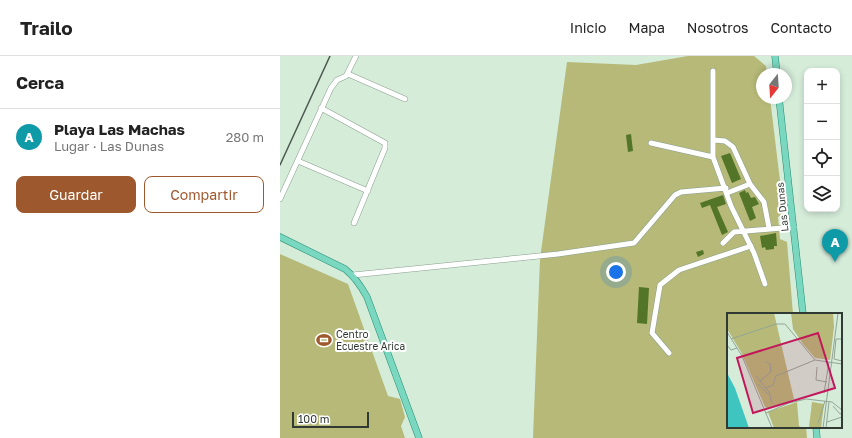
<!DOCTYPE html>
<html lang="es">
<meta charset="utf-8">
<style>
:root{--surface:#fff;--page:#f6f6f6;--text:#222;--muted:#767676;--line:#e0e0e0;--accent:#9e582d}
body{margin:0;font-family:"Golos Text",sans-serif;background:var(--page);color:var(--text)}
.controls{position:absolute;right:12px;top:12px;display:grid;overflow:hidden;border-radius:8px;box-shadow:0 2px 6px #0003}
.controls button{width:36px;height:36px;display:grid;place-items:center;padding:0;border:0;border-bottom:1px solid var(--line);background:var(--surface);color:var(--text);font:20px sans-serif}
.compass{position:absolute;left:476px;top:12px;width:36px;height:36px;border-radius:50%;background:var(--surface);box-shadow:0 2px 6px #0003;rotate:197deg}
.scale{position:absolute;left:12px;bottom:10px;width:77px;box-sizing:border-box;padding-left:4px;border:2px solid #313a32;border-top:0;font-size:11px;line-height:14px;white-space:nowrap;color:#313a32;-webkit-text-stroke:3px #fff;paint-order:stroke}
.you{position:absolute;left:336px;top:216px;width:14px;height:14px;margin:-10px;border:3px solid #fff;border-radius:50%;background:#1a73e8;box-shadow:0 0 0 6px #1a73e833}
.badge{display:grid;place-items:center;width:26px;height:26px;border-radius:50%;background:var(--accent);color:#fff;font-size:13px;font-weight:700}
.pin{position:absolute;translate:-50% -33px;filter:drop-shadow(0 1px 2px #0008)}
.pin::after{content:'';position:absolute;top:21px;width:14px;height:12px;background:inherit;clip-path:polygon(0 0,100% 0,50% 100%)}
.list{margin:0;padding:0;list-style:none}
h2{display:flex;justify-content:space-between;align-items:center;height:52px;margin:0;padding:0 16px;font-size:17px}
h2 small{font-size:13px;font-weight:400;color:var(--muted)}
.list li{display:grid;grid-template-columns:26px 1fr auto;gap:12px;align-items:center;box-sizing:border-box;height:56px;padding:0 16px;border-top:1px solid var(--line)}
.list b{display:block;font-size:15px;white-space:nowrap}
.list p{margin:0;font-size:13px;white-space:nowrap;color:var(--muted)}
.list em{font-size:13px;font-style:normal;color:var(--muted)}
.actions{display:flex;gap:8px;padding:12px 16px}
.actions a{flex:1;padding:9px 0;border:1px solid var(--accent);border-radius:8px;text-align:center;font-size:14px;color:var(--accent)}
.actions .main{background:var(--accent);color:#fff}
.icon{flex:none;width:22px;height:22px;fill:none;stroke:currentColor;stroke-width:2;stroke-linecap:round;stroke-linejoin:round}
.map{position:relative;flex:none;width:572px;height:382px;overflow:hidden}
header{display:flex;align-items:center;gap:24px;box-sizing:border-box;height:56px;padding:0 20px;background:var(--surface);border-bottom:1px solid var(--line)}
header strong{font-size:19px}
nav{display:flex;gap:22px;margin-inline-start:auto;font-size:14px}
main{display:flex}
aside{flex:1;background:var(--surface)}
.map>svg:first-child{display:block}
</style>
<header>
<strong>Trailo</strong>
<nav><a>Inicio</a><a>Mapa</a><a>Nosotros</a><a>Contacto</a></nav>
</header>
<main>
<aside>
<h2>Cerca<small></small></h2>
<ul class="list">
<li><span class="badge" style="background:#0f9aa8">A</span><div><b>Playa Las Machas</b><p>Lugar · Las Dunas</p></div><em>280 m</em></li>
</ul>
<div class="actions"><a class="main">Guardar</a><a>Compartir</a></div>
</aside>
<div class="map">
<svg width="572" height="382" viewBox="0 0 572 382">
<rect width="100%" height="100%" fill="#d5ecd9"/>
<path fill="#b6b977" d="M408,0H474L486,10L487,18H482V42H490L504,158L498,161L500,183L507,186L513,258H448V371H526L527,382H253L260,203L287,6L356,9Z
M0,198L68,228L108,340L120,343L125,361L121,370L125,382H0Z"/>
<path fill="#527527" d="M351,78L353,95L348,96L346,79Z
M450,97L461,123L452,127L441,100Z
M465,134L466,137L468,136L471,142L475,141L479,148L472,151L476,162L470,165L459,137Z
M443,139L446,148L437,151L448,176L442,179L430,149L422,152L420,147Z
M496,177L497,190H494V193L486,194L485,191L482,192L480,180Z
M423,194L424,198L418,201L416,196Z
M359,231L369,232L367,268L357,267Z"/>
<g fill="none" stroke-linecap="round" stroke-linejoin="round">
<g stroke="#8a9f8e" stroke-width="6">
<path id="minor" d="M433,15V101L451,150L474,197L485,228
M68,18L125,43
M41,52L105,87V92L74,167
M434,84L445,85L453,91L470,128L484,146L489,172
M371,87L433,101
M18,105L88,135
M447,137L470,128
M0,143L51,32L57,24L66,20L76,0
M443,187L454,176L514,171
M73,219L278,198L354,187L395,139L401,136L446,132
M389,297L372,277L380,229L399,214L471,190"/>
</g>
<g stroke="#278e73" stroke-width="7">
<path id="major" d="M495,0L497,18
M499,42L523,258
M0,181L65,213C75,221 81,230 87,241L139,382
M536,371L537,382"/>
</g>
<use href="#minor" stroke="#fff" stroke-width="5"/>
<use href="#major" stroke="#7ad7c0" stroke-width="6"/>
<path stroke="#4d594f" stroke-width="1.5" d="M0,109L50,0"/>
</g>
<defs>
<g id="stadium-bare" transform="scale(1.2)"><path d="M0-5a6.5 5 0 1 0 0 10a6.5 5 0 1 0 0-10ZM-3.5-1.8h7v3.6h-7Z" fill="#9e582d" stroke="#fff" stroke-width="2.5" paint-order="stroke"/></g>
</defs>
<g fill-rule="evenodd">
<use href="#stadium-bare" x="44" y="284"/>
</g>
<g text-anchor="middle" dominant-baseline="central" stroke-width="4" stroke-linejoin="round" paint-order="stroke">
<g font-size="10" fill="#313a32" stroke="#fff">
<text transform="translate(502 151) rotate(-96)">Las Dunas</text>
</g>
<g font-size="10" fill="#313a32" stroke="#fff" text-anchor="start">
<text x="56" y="278">Centro<tspan x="56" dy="12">Ecuestre Arica</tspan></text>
</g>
</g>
<g transform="translate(447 257)">
<rect width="115" height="115" fill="#d5ecd9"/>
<path d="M0,0H47L67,86L42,96L38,94L14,39L0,16ZM64,0H106L107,14L103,47L88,45L76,31L66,16ZM70,89L72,113L76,115H47L41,99ZM85,89L97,91L94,115L82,114Z" fill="#b6b977"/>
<path d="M0,60L8,75L22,115H0Z" fill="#3fc5bf"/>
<path fill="none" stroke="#93a596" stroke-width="1" d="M0,19L15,43L45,115M4,26L49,11H58L88,47L115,51M115,26H109L107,46L115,48M0,32L4,37L10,35M90,54L89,67L100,69M29,63L42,79L45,91M33,68L44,59L43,51L39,49M31,71L42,82M39,75L46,72L49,63L88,47M97,80L102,49M106,93L113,101L115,100M39,100L62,90L79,86L105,89L115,97M100,109L115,104M91,110L98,88M96,115L111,0M99,115L102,89"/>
<path fill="#c2185b" fill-opacity="0.15" stroke="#c2185b" stroke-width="2" d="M91,20L108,75L26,100L10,45Z"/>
<rect width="115" height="115" fill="none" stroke="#313a32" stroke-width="2"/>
</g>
</svg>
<div class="controls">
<button>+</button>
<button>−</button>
<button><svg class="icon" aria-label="locate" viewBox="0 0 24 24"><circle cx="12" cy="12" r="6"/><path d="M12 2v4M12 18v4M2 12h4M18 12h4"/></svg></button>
<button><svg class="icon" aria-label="layers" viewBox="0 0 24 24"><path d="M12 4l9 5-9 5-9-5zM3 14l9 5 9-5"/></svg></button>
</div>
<svg class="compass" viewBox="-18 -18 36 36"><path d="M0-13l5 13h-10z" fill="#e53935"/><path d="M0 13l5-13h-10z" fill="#767676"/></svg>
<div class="scale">100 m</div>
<div class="you"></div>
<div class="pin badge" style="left:555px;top:206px;background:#0f9aa8">A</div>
</div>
</main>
